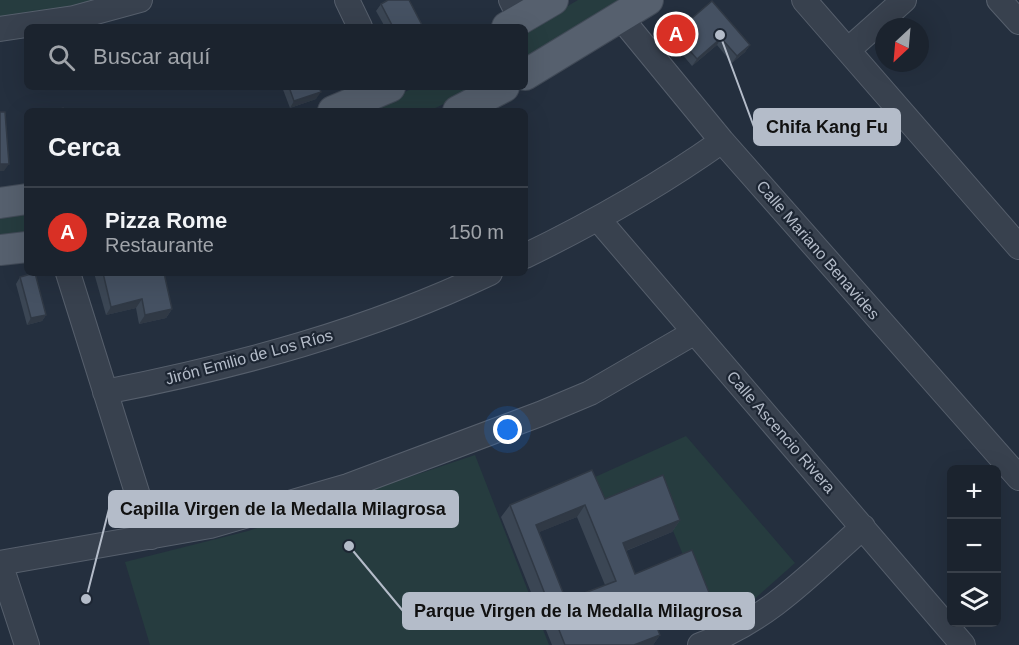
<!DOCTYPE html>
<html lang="es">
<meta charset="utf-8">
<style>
:root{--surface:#1b232e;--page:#242b36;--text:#f1f3f6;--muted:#a0a4aa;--line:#39404a;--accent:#d93025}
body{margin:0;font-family:Arial,sans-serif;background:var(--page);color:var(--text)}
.controls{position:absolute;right:18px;bottom:18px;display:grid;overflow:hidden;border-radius:9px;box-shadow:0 6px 24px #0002}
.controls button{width:54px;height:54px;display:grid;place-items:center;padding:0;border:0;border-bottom:2px solid var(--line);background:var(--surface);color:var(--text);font:30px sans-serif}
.compass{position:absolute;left:875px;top:18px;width:54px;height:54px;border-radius:50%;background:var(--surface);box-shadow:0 6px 24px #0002;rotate:206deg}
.you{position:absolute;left:508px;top:430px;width:21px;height:21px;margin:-15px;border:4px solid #fff;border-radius:50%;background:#1a73e8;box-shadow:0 0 0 9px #1a73e833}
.badge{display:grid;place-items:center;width:39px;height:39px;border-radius:50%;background:var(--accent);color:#fff;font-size:20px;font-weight:700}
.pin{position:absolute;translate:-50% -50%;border:3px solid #fff;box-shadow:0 2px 6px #0006}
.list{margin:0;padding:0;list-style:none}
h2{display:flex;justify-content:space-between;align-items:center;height:78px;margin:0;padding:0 24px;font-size:26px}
h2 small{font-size:20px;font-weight:400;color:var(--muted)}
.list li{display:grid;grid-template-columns:39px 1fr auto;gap:18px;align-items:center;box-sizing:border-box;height:90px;padding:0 24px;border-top:2px solid var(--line)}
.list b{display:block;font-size:22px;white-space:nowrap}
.list p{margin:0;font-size:20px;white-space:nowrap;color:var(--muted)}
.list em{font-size:20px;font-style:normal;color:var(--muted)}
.icon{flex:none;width:33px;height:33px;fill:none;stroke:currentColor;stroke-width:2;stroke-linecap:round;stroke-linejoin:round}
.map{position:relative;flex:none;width:1019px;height:645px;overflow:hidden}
.search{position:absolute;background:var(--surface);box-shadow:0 6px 24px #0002;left:24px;top:24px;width:504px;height:66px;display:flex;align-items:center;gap:15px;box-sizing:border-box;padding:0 21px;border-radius:9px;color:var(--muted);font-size:22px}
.panel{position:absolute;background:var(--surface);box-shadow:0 6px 24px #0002;left:24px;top:108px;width:504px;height:168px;border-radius:9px}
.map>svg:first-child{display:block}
</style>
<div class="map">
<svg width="1019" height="645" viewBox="0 0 1019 645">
<rect width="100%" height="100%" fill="#242f3e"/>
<path fill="#263c3f" d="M0,0H116L0,24Z
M578,0H626L525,62V31Z
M416,87H480L429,111H362Z
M27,211V235L0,239V214Z
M686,436L795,563L751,602L712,624L653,483L595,508L584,482Z
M475,455L549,645H150L125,562L248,531Z"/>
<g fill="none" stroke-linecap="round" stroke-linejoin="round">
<g stroke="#565f6c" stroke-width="26">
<path id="minor" d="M347,0L360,27
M511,0L521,20
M804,0L1019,247
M999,0L1019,22
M621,18L722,141L1019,478
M0,29L74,18L140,0
M848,50L904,0
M598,219L963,645
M525,256C593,223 660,185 722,141
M68,273L151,537
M105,392C238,366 368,331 490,273
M0,563L210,526L348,486L540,414L590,393L695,332
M0,563L27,645
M700,645C766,622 812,573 863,527"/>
</g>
<g stroke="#414a57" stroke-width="32">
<path id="major" d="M507,27L553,0
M525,75L648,0
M333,111L390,87
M458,111L504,87
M0,203L27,199
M0,250L27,247"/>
</g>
<use href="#minor" stroke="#38414e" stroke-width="24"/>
<use href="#major" stroke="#56606e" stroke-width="30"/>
</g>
<path fill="#3b4654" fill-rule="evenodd" d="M381,4L423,27H385L376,11Z
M685,24L750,45L745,52L732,63L717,45L692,66L666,35L671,29Z
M282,87H319L316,99L290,108Z
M94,273H164L172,309L166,318L139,324L136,308L106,315Z
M20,277L46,315L42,321L27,325L16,284Z
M605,499L680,520L672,532L626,551L635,574L702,607L656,626L660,635L653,645H552L501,517L510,505ZM577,517L605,585L566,600L539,532Z"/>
<path fill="#303945" d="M721,38L717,45L692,66L697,59Z
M750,45L745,52L732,63L737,56Z
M321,92L316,99L290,108L294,101Z
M0,164H9L4,171H0Z
M142,299L136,308L106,315L111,307Z
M172,309L166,318L139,324L145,315Z
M46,315L42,321L27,325L31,318Z
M585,505L577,517L527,537L536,525Z
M680,520L672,532L615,555L623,543Z
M710,595L702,607L645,630L653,618Z
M660,635L653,645H634Z"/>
<path fill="#455162" stroke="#303945" stroke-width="1.5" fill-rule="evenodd" d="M388,0H409L423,27H393L381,4Z
M712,1L750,45L737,56L721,38L697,59L671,29L682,19L685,24Z
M289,87H319L321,92L294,101Z
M63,108V111H55Z
M0,112H5L9,164H0Z
M35,273L46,315L31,318L20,277Z
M103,273H164L172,309L145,315L142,299L111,307Z
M592,470L605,499L663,475L680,520L623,543L635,574L692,550L710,595L653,618L660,635L634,645H565L510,505ZM585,505L616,581L566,600L536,525Z"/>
<g text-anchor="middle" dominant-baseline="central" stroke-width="4.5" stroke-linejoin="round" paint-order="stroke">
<g font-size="16" fill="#b4bcc9" stroke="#1d2633">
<text transform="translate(818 250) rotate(49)">Calle Mariano Benavides</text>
<text transform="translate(249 357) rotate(-15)">Jirón Emilio de Los Ríos</text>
<text transform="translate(781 432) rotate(49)">Calle Ascencio Rivera</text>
</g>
</g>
<path fill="none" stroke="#b4bcc9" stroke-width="2" d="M720 35L754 127M86 599L109 509M349 546L403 611"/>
<g fill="#b4bcc9" stroke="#1d2633" stroke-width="2">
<circle cx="720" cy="35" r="6"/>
<circle cx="86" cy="599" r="6"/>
<circle cx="349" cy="546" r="6"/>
</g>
<g fill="#b4bcc9" stroke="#b4bcc9" stroke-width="2">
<rect x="754" y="109" width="146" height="36" rx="6"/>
<rect x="109" y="491" width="349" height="36" rx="6"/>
<rect x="403" y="593" width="351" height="36" rx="6"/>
</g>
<g font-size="18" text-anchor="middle" font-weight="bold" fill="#111">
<text x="827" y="133">Chifa Kang Fu</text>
<text x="283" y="515">Capilla Virgen de la Medalla Milagrosa</text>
<text x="578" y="617">Parque Virgen de la Medalla Milagrosa</text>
</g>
</svg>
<div class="controls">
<button>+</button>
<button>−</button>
<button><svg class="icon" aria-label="layers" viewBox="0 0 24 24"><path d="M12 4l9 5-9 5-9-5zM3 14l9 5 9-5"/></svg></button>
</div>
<svg class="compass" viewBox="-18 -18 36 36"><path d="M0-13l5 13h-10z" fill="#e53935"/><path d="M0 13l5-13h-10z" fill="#a0a4aa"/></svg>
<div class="you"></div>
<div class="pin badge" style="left:676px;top:34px">A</div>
<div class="search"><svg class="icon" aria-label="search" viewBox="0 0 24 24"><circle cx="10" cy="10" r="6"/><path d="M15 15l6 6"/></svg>Buscar aquí</div>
<section class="panel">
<h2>Cerca<small></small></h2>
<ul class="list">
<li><span class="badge">A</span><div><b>Pizza Rome</b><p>Restaurante</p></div><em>150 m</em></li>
</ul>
</section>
</div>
